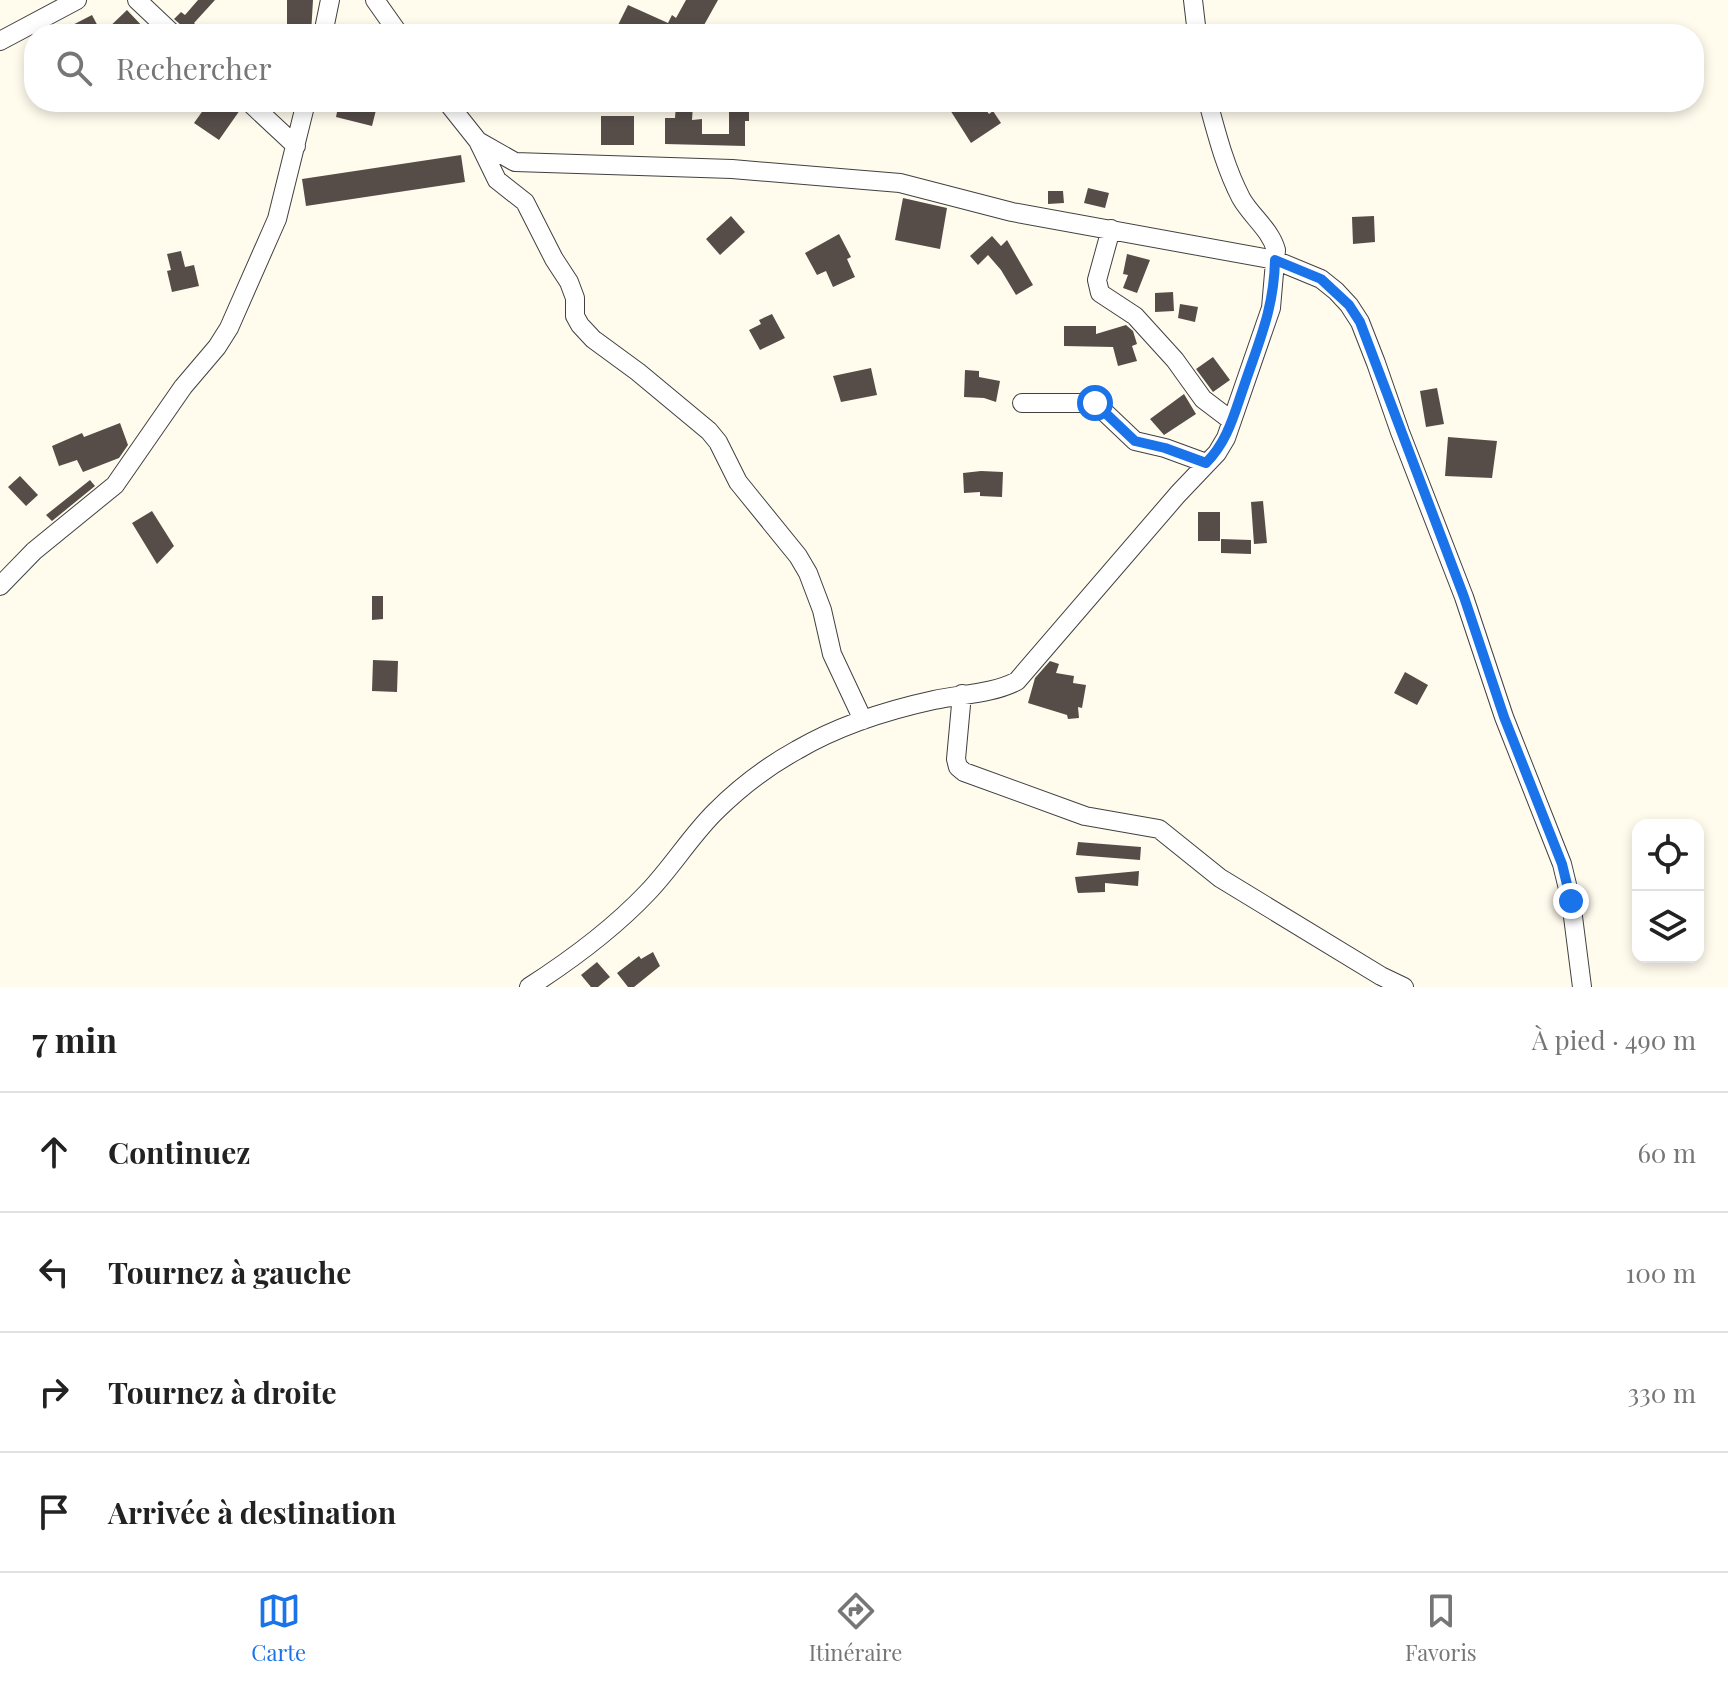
<!DOCTYPE html>
<html lang="fr">
<meta charset="utf-8">
<style>
:root{--surface:#fff;--page:#f2f2f2;--text:#222;--muted:#767676;--line:#e0e0e0;--accent:#1a73e8}
body{margin:0;font-family:"Playfair Display",serif;background:var(--page);color:var(--text)}
.controls{position:absolute;right:24px;bottom:24px;display:grid;overflow:hidden;border-radius:16px;box-shadow:0 4px 12px #0003}
.controls button{width:72px;height:72px;display:grid;place-items:center;padding:0;border:0;border-bottom:2px solid var(--line);background:var(--surface);color:var(--text);font:40px sans-serif}
.stop{position:absolute;width:24px;height:24px;margin:-18px;border:6px solid #1a73e8;border-radius:50%;background:#fff}
.stop.end{background:#1a73e8;border-color:#fff;box-shadow:0 2px 8px #0008}
.list{margin:0;padding:0;list-style:none}
h2{display:flex;justify-content:space-between;align-items:center;height:104px;margin:0;padding:0 32px;font-size:34px}
h2 small{font-size:26px;font-weight:400;color:var(--muted)}
.list li{display:grid;grid-template-columns:52px 1fr auto;gap:24px;align-items:center;box-sizing:border-box;height:120px;padding:0 32px;border-top:2px solid var(--line)}
.list b{display:block;font-size:30px;white-space:nowrap}
.list em{font-size:26px;font-style:normal;color:var(--muted)}
.icon{flex:none;width:44px;height:44px;fill:none;stroke:currentColor;stroke-width:2;stroke-linecap:round;stroke-linejoin:round}
.map{position:relative;flex:none;width:1728px;height:987px;overflow:hidden}
.search{position:absolute;background:var(--surface);box-shadow:0 4px 12px #0003;left:24px;right:24px;top:24px;height:88px;display:flex;align-items:center;gap:20px;box-sizing:border-box;padding:0 28px;border-radius:32px;color:var(--muted);font-size:30px}
.sheet{height:584px;background:var(--surface)}
nav{display:flex;justify-content:space-around;align-items:center;box-sizing:border-box;height:112px;border-top:2px solid var(--line);background:var(--surface);font-size:22px;color:var(--muted)}
nav a{display:grid;justify-items:center;gap:4px}
nav .on{color:var(--accent)}
.map>svg:first-child{display:block}
</style>
<div class="map">
<svg width="1728" height="987" viewBox="0 0 1728 987">
<rect width="100%" height="100%" fill="#fffbed"/>
<path fill="#564d49" d="M198,0H215L194,23L205,34H185L182,26L174,19L181,12L185,15Z
M287,0H313L311,34H287Z
M686,0H718L699,34H637L618,25L628,5L668,23L672,15L676,18Z
M127,10L144,28L138,34H55L92,15L102,34Z
M209,102H232L240,110L219,140L194,123Z
M339,102H378L372,126L336,117Z
M945,102H980L989,114L993,111L1001,123L971,143Z
M676,104L693,105L692,120L702,119V134H729V109L749,110V121H745V146L665,144V118H675Z
M601,116H634V145H601Z
M461,155L465,182L306,206L302,179Z
M1088,188L1109,193L1105,208L1084,203Z
M1048,191H1063L1064,203L1048,204Z
M903,198L947,208L940,249L895,240Z
M731,216L745,232L720,255L706,239Z
M1374,216L1375,242L1353,244L1352,217Z
M839,234L851,257L847,259L855,277L833,287L826,271L817,275L805,253Z
M992,236L1001,246L1007,240L1033,285L1016,295L1001,270L988,255L978,265L970,256Z
M181,251L185,267L194,265L199,286L172,292L167,271L171,270L167,254Z
M1127,254L1150,260L1137,293L1123,288L1128,275L1123,274Z
M1173,292L1174,311L1155,312V293Z
M1180,304L1198,307L1195,322L1178,318Z
M772,314L785,338L760,350L749,330L761,324L759,320Z
M1126,325L1133,331L1137,344L1132,346L1137,361L1118,366L1113,347L1064,346V326H1096V334Z
M1213,357L1230,380L1213,392L1196,369Z
M871,368L877,395L841,402L833,376Z
M965,370L979,371V377L1000,381L996,402L984,398L964,397Z
M1437,388L1444,424L1426,427L1420,391Z
M1184,394L1196,414L1164,435L1150,419Z
M120,423L128,445L119,458L83,472L77,460L59,466L52,446L82,433L84,437Z
M1448,437L1497,441L1492,478L1445,476Z
M981,471L1003,472L1002,497L980,496V492L964,493L963,473Z
M20,476L38,495L26,506L8,487Z
M90,480L95,486L52,521L46,515Z
M1263,501L1267,543L1254,544L1251,502Z
M152,511L174,546L157,564L132,523Z
M1198,512H1220V541H1198Z
M1221,539L1251,540V554L1221,553Z
M372,596H383V619L372,620Z
M373,660L398,661L397,692L372,691Z
M1050,661L1059,664L1056,673L1074,676L1073,683L1086,685L1082,708L1078,707L1079,718L1068,719L1067,715L1028,703L1035,678Z
M1405,672L1428,685L1417,705L1394,693Z
M1078,842L1141,847L1140,860L1076,855Z
M1139,871L1138,886L1105,883V892L1078,893L1077,890L1075,877Z
M653,952L660,966L634,987H628L617,973L639,956L641,959Z
M597,962L610,977L598,987H591L581,975Z"/>
<g fill="none" stroke-linecap="round" stroke-linejoin="round">
<g stroke="#404040" stroke-width="20">
<path id="minor" d="M137,0L173,34
M375,0L399,34
M1193,0L1197,34
M323,34L330,0
M0,41L77,0
M249,102L296,146
M447,102L478,141L515,162L732,169L900,183L1012,212L1275,260L1321,279L1336,291L1349,305L1360,322L1376,363L1400,432L1464,597L1504,717L1562,864L1571,901L1582,987
M478,141L497,180L525,202L554,259L569,282L575,298V316L580,325L593,339L638,372L709,431L718,442L738,482L798,556L808,573L822,610L832,654L863,720
M1111,229L1097,280L1100,293L1135,316L1175,360L1203,399L1232,421
M1022,403H1095L1135,441L1165,448L1206,463
M0,586L34,551L115,485L183,387L217,347L229,328L277,219L306,102
M962,694L956,759L958,767L964,772L1085,816L1159,829L1220,878L1381,976L1404,987
M529,987C571,960 614,928 648,892C672,867 690,837 715,812C738,789 768,766 797,750C838,726 888,710 934,700C962,694 992,694 1017,681L1178,494L1217,453L1226,438L1271,308L1276,250C1270,229 1251,216 1241,198C1225,167 1217,135 1208,102"/>
</g>
<use href="#minor" stroke="#fff" stroke-width="18"/>
</g>
<g fill="none" stroke-linecap="round" stroke-linejoin="round">
<path stroke="#1a73e8" stroke-width="10" d="M1095,403L1135,441L1165,448L1206,463C1228,441 1234,414 1244,386C1259,341 1274,309 1275,260L1321,279L1349,305L1360,322L1464,597L1504,717L1562,864L1571,901"/>
</g>
</svg>
<div class="controls">
<button><svg class="icon" aria-label="locate" viewBox="0 0 24 24"><circle cx="12" cy="12" r="6"/><path d="M12 2v4M12 18v4M2 12h4M18 12h4"/></svg></button>
<button><svg class="icon" aria-label="layers" viewBox="0 0 24 24"><path d="M12 4l9 5-9 5-9-5zM3 14l9 5 9-5"/></svg></button>
</div>
<div class="stop" style="left:1095px;top:403px"></div>
<div class="stop end" style="left:1571px;top:901px"></div>
<div class="search"><svg class="icon" aria-label="search" viewBox="0 0 24 24"><circle cx="10" cy="10" r="6"/><path d="M15 15l6 6"/></svg>Rechercher</div>
</div>
<section class="sheet">
<h2>7 min<small>À pied · 490 m</small></h2>
<ul class="list">
<li><svg class="icon" aria-label="ahead" viewBox="0 0 24 24"><path d="M12 20V5M6 11l6-6 6 6"/></svg><div><b>Continuez</b></div><em>60 m</em></li>
<li><svg class="icon" aria-label="left" viewBox="0 0 24 24"><path d="M17 20v-9H6M10 6l-5 5 5 5"/></svg><div><b>Tournez à gauche</b></div><em>100 m</em></li>
<li><svg class="icon" aria-label="right" viewBox="0 0 24 24"><path d="M7 20v-9h11M14 6l5 5-5 5"/></svg><div><b>Tournez à droite</b></div><em>330 m</em></li>
<li><svg class="icon" aria-label="arrive" viewBox="0 0 24 24"><path d="M6 21V4h12l-3 4 3 4H6"/></svg><div><b>Arrivée à destination</b></div></li>
</ul>
</section>
<nav>
<a class="on"><svg class="icon" aria-label="map" viewBox="0 0 24 24"><path d="M3 6l6-2 6 2 6-2v14l-6 2-6-2-6 2zM9 4v14M15 6v14"/></svg>Carte</a>
<a><svg class="icon" aria-label="directions" viewBox="0 0 24 24"><path d="M12 3l9 9-9 9-9-9zM9 14v-3h6M13 9l2 2-2 2"/></svg>Itinéraire</a>
<a><svg class="icon" aria-label="saved" viewBox="0 0 24 24"><path d="M7 4h10v16l-5-4-5 4z"/></svg>Favoris</a>
</nav>
